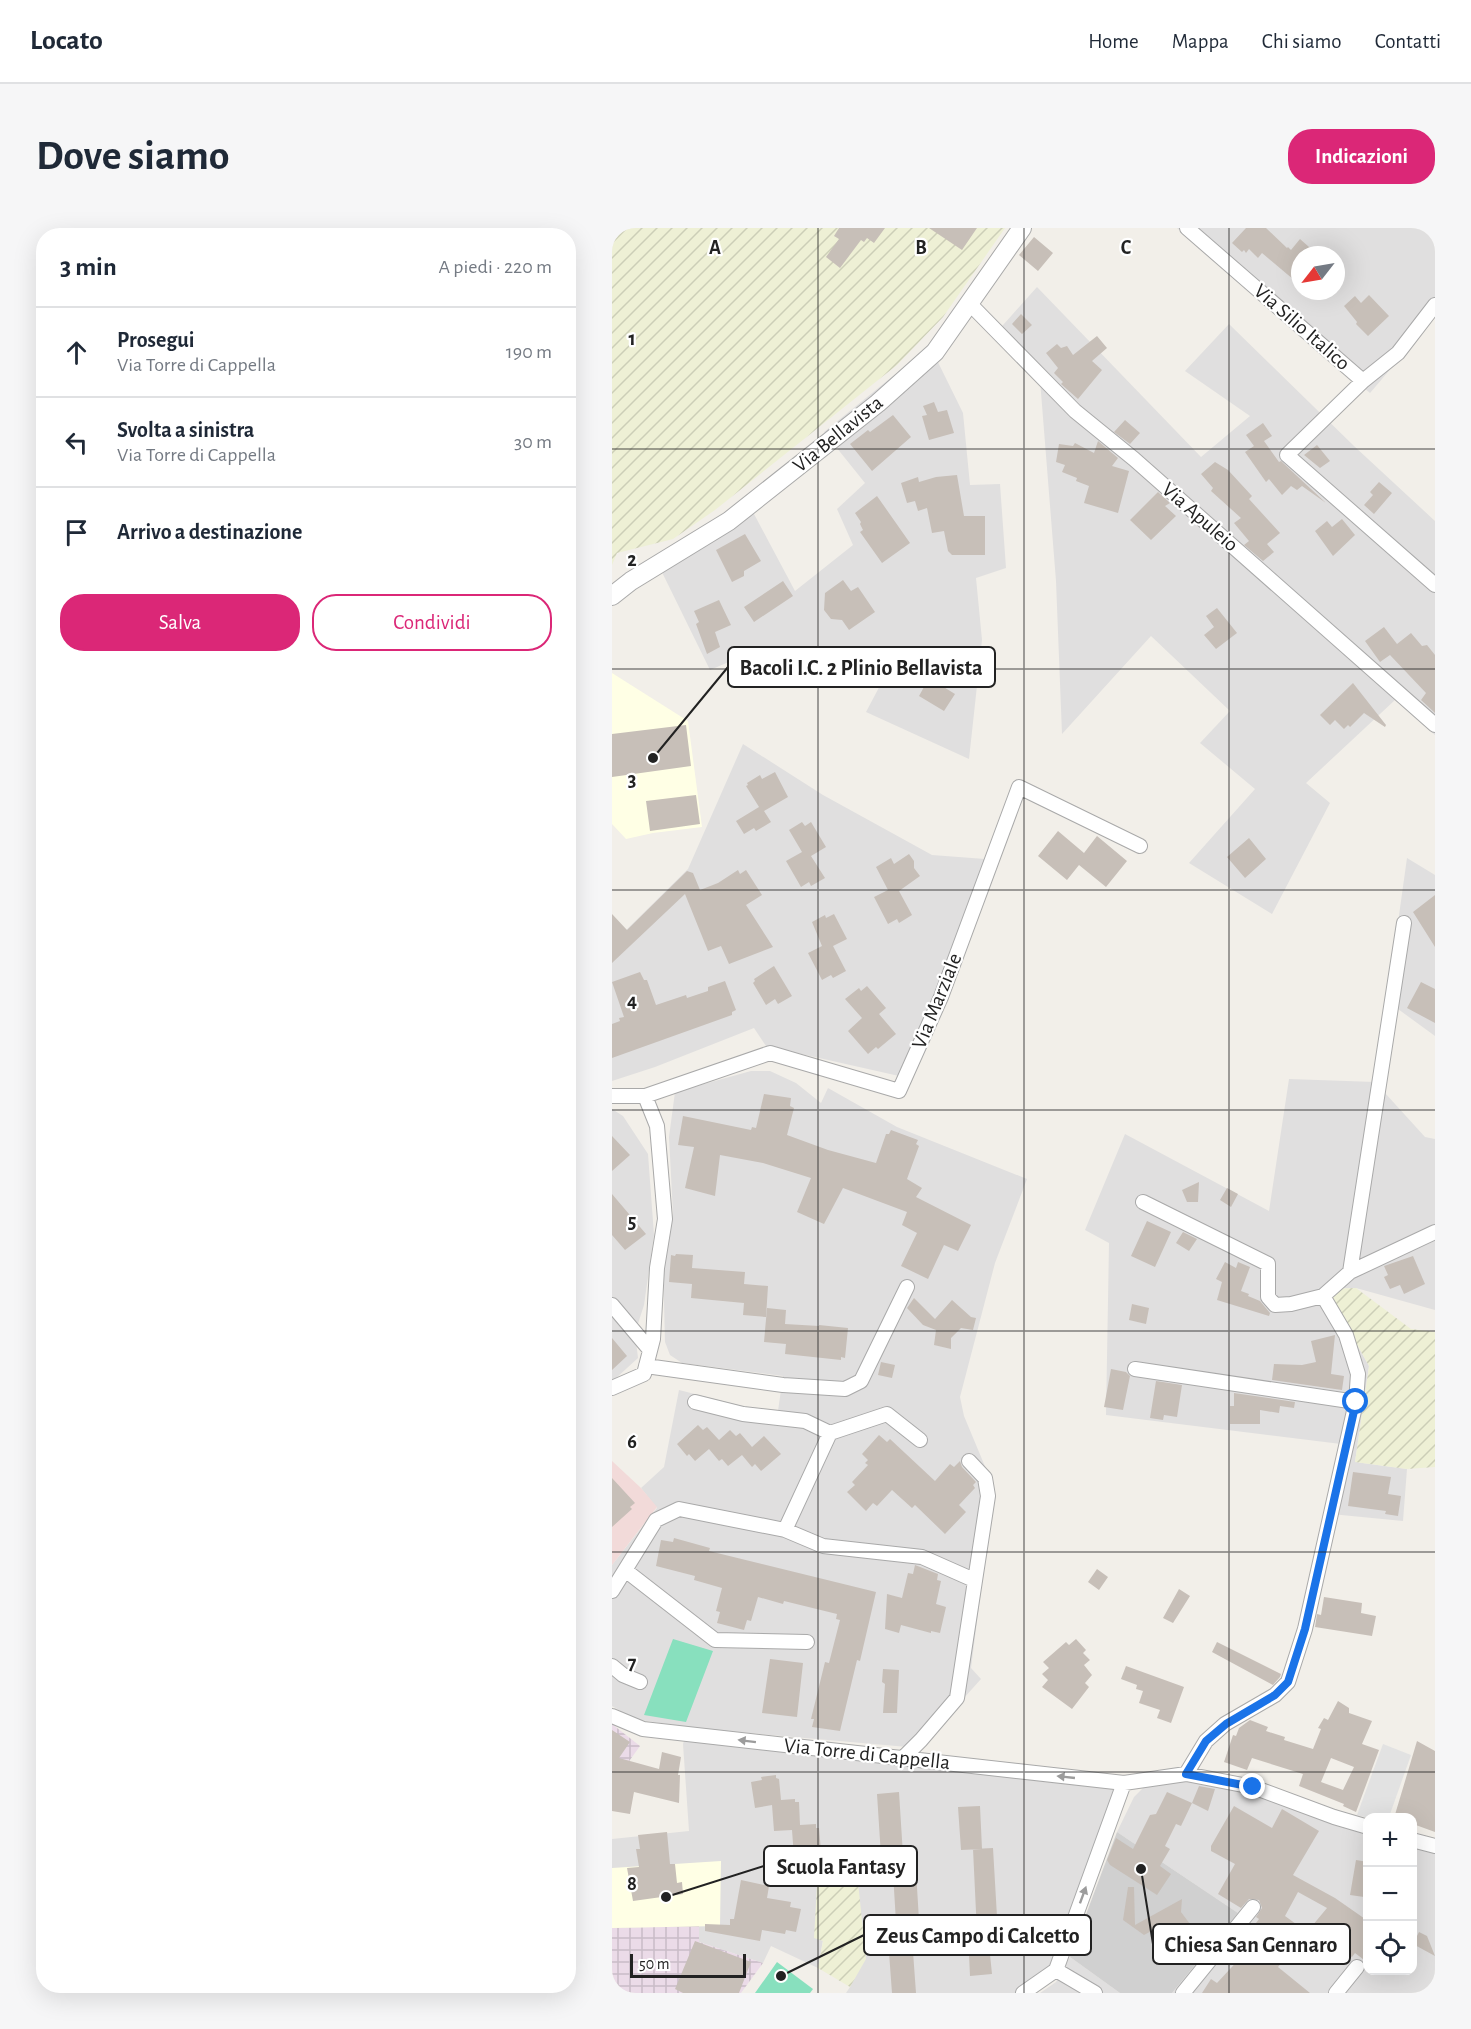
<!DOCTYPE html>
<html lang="it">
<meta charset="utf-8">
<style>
:root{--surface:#fff;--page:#f6f6f7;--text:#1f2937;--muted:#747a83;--line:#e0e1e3;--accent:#db2777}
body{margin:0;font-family:"Alegreya Sans",sans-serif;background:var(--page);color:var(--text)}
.controls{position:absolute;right:18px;bottom:18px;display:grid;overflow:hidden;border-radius:12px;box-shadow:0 6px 24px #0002}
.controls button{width:54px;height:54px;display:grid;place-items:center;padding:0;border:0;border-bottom:2px solid var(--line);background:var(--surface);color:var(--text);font:30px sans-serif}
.compass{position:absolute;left:679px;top:18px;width:54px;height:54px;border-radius:50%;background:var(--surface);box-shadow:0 6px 24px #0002;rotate:239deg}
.scale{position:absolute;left:18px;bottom:15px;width:116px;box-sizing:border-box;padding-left:6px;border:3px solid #222;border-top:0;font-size:16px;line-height:21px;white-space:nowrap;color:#222;-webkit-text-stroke:4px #fff;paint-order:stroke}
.stop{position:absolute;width:18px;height:18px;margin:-14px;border:4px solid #1a73e8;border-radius:50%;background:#fff}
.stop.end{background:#1a73e8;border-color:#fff;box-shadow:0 2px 6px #0008}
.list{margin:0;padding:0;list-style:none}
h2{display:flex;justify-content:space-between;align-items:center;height:78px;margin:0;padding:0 24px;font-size:26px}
h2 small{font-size:20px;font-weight:400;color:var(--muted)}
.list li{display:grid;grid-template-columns:39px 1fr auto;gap:18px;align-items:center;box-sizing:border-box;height:90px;padding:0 24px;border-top:2px solid var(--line)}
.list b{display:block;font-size:22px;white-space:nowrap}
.list p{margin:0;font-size:20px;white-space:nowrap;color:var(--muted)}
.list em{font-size:20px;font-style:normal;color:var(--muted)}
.actions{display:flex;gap:12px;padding:18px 24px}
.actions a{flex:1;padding:14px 0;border:2px solid var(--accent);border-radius:24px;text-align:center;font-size:21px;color:var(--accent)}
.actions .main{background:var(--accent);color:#fff}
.icon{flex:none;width:33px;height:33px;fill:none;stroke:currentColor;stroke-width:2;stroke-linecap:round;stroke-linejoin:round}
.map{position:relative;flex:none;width:823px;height:1765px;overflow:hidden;border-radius:24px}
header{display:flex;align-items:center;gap:36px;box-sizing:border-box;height:84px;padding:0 30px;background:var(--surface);border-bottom:2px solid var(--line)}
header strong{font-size:28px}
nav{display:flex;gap:33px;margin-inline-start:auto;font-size:21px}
.intro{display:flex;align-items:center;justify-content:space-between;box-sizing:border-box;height:144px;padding:0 36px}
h1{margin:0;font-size:42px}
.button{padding:15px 27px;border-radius:24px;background:var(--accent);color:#fff;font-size:21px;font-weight:700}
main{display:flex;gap:36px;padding:0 36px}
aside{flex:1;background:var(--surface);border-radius:24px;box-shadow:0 6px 24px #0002}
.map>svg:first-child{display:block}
</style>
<header>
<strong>Locato</strong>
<nav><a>Home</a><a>Mappa</a><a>Chi siamo</a><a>Contatti</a></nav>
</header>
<div class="intro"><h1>Dove siamo</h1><a class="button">Indicazioni</a></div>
<main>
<aside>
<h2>3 min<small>A piedi · 220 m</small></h2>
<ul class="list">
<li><svg class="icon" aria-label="ahead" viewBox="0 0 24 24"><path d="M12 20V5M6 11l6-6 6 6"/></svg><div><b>Prosegui</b><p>Via Torre di Cappella</p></div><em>190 m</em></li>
<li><svg class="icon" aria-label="left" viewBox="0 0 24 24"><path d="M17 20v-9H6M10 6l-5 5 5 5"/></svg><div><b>Svolta a sinistra</b><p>Via Torre di Cappella</p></div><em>30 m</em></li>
<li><svg class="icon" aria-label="arrive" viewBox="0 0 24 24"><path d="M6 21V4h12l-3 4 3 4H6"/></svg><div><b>Arrivo a destinazione</b></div></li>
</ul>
<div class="actions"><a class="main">Salva</a><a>Condividi</a></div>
</aside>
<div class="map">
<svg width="823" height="1765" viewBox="0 0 823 1765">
<defs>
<pattern id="industrial-grid" width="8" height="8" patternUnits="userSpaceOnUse" patternTransform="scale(1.5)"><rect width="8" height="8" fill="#ebdbe8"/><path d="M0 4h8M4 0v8" fill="none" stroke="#c9bcc7"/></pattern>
<pattern id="farmland-furrows" width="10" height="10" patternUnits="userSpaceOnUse" patternTransform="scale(1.5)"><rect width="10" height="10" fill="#eef0d5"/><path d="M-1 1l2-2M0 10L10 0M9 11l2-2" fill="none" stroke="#ccceb7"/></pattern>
</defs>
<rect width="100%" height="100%" fill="#f2efe9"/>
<path fill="#e0dfdf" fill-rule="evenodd" d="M565,0H823V89L758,165ZM688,27H724V63H688Z
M425,59L589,229L638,188L573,143L617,96L742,218L823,293V507L783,472L694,555L718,575L660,686L577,635L643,561L588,515L618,483L539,408L450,506L444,353L428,152L383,106Z
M318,118L351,185L358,257L388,256L394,340L364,350L370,412L357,531L254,484L281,433L254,425L174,444L147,421L98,442L44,332L134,271L183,363L241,317L225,281L253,255L212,204Z
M131,516L211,567L320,627L373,631L320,776L287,848L154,818L142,800L43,839L0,853V716L76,641Z
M795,630L823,647V808L775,773Z
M139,843H158L184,855L209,875L216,860L285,899L415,951L383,1035L348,1169L352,1188L382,1260L359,1440L369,1451L307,1520L80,1500L22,1491L0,1478V1337L45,1280L29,1260L52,1239L67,1162L138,1180L166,1183L171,1148L70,1135L58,1127L53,1114L51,1034L61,986L57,909L63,864Z
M677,851L763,854L813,909L823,911V1082L744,1060L714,1061L757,1138L743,1234L795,1241L791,1293L719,1286L729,1216L494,1187L497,1015L473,1002L513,906L657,983Z
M0,881L11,888L36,926L42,1007L32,1077L23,1105L26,1130L3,1151H0Z
M74,1506L512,1555L444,1742L405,1765H234L238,1759L211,1712L206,1740L159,1718L151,1735L87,1714L86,1698L0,1700V1611L77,1603L71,1516Z
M586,1552L620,1557L755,1602L756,1742H800L801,1616L823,1622V1765H560L626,1685L505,1604L522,1569L535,1556Z
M458,1729L508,1765H428L444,1754Z"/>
<path fill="#f2dad9" d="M0,1233L29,1260L45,1279L0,1337Z"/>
<path fill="url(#industrial-grid)" d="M0,1496L28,1518L0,1557Z
M87,1698V1714L151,1735L129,1765H0V1700Z"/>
<path fill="#ffffe5" d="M0,445L76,493L90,599L41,605L14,611L0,596Z
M109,1633L108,1698L0,1700V1640Z"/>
<path fill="#d0d0d0" d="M505,1604L626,1685L560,1765H508L458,1729Z"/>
<path fill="url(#farmland-furrows)" d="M0,0H393L331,89L285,137L103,282L61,311L5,325L0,337Z
M744,1060L799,1101L823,1104V1239L795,1241L743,1234L757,1138L714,1061Z
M246,1654L254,1731L238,1759L206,1740L211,1713L202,1710L205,1657Z"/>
<path fill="#88e0be" d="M61,1411L101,1423L74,1494L32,1487Z
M165,1734L201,1761L198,1765H143Z"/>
<path fill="#e2e2e2" d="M771,1516L799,1527L777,1589L756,1590L745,1587Z"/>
<path fill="#c7bfb8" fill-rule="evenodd" d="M227,0H273L262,15L255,10L252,14L249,12L228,40L214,29L227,11L222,8Z
M317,0H365L350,22Z
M634,0H654L675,20L676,19L679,22L688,11L706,27H688V57L650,25L646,30L637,21L634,25L632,22L630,24L620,15Z
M422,9L441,25L426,43L407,27Z
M757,67L777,88L756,108L744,96L745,94L732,78L743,68L749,75Z
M409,86L420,97L410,106L400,96Z
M485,108L495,120L480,133L490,142L466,171L449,156L451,154L442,145L446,140L434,125L445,116L449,120L455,118L461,127Z
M322,174L326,184L335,182L342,205L317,212L310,188L315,187L311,178Z
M281,187L299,209L260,243L238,216L256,202L258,204Z
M513,192L528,205L518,216L502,204Z
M651,195L660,208L652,213L667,234L669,233L714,275L690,258L685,262L679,258L670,267L657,251L654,254L633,224L642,218L634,207Z
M486,213L506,230L500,238L517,243L506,285L472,275L477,258L464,253L465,250L450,244L453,237L444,234L447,216L461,218L463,215L482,225Z
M705,217L718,233L708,240L692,227Z
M603,234L616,242L640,268L637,271L668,305L655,316L662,324L651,333L632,317L637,313L622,295L629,290L599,263L601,260L589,246Z
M345,247L352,288H373V327H340L336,323L332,303L320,305L315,280L306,283L303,273L295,275L289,255L306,249L307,254L324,249Z
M767,254L780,265L762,286L752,277L761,267L758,264Z
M546,264L558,275L553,278L564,288L539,312L518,292Z
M265,268L298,315L270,335L248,304L251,302L248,296L249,294L243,285Z
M730,291L743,307L721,328L703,303L715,293L720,299Z
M133,306L149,333L132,343V348L120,354L104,322Z
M231,352L239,363L246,359L263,384L237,402L230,392L219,391L212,382L213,365Z
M171,353L181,368L142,394L132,379Z
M107,372L119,397L103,404L108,419L95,426L84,396L87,394L82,383Z
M605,380L625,405L604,421L592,407L602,399L594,388Z
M772,399L785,416L799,405L810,418L815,417L823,427V485L809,472L814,465L778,427L768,434L753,413Z
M317,450L343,466L332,483L307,468Z
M741,455L774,497L773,499L752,485L738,499L736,497L732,501L723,492L718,497L708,487Z
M74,497L79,538L0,549V506Z
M163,544L176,569L152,583L159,594L144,603L142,600L132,606L124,593L147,579L134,558L136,557L135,555L148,547L150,551Z
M84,567L88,596L38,603L34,573Z
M190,594L193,598L199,594L214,619L199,628L213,650L199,658L197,654L189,659L174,633L190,624L177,602Z
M446,603L472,625L485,608L515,633L494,659L467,637L455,652L426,628Z
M637,610L654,631L633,650L615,629Z
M297,626L302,633V640L308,648L287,663L300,687L287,695L285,691L276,696L262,669L276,662L264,639L279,630L282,636Z
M126,642L128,646L134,642L150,667L134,677L161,719L117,736L109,718L96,723L73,666L0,735V686L15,702L75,643L81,645L88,662L106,655Z
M823,667V719L801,684Z
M222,686L235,711L221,718L234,743L221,750L219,747L210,752L196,725L210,718L200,694L213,687L214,690Z
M162,738L180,768L166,776L163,771L154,777L141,755L143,753L142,751Z
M28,744L32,752H35L44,777L74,767L75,770L96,763V759L113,753L124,782L120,784V787L0,830V796L8,793L7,790L12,789L0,754Z
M809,754L823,761V795L795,780Z
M255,758L274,780L267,786L284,806L266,821L264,819L256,826L236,803L250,790L233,771L247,760L249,763Z
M152,866L179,870L178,878L182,880L175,907L216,922L264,935L274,906H277L279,902L306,912L304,916L307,918L295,951L310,960L304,969L359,997L346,1023L332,1017L316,1051L289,1038L305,1005L290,997L295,984L231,960L212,996L185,984L199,950L151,935L108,927L103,968L73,960L82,919L66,917L71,888L139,902L140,899L144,900Z
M0,908L18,927L0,943Z
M587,954L586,974H575L570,962Z
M615,960L626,966L619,979L608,972Z
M0,966L34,1006L13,1022L0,1007Z
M535,993L559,1004L543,1039L519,1028Z
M571,1004L585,1011L577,1023L564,1015Z
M64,1026L81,1027L80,1040L133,1044L132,1056L156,1058L154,1089L131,1087L132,1075L79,1070L80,1056L57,1054L59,1027L63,1028Z
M801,1028L813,1056L792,1066L788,1057L778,1061L772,1049L776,1047L772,1038Z
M613,1034L624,1040L626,1034L638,1039L629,1063L637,1066L636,1068L648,1073L658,1085L657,1088L605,1072L610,1054L604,1051Z
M302,1070L323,1091L340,1072L359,1089L364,1090L361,1102L349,1100L339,1110V1121L322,1117L324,1102L311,1097L295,1080Z
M520,1076L537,1080L534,1096L517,1092Z
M155,1080L174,1082L173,1096L207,1098V1097L236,1100L233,1130L229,1129V1132L173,1126L174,1116L152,1114Z
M723,1107L719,1146L732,1148L730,1162L660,1152L662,1136L690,1137L704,1134L699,1113Z
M0,1110L15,1128L0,1142Z
M269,1134L283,1137L280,1150L266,1147Z
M499,1141L514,1144L518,1148L511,1182L492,1179Z
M544,1153L570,1157L565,1189L552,1187L551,1192L538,1190Z
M622,1165L683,1174L682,1180L668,1178L667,1185L648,1182V1196H618V1178H622Z
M86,1197L91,1202L95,1199L107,1212L118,1202L124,1208L128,1205L140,1219L152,1208L169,1226L149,1243L143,1236L140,1239L130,1227L116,1238L110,1231L107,1233L97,1221L83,1233L77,1226L75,1228L65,1216Z
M267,1207L275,1214L278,1211L323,1253L338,1236L342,1239L348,1233L350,1239L364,1254L361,1257L363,1260L347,1277L354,1284L333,1306L303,1277L300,1280L280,1262L265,1278L261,1275L254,1283L235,1264L243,1257L240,1254L256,1237L253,1235L256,1232L250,1226Z
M741,1244L779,1249L776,1266L789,1268L786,1288L773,1286L774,1283L736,1278Z
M0,1250L23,1275L18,1279L20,1281L0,1299Z
M62,1310L98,1320L97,1323L264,1364L248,1433L245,1432L228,1503L200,1499L202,1491H199L213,1434L217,1435L228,1392L224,1391L225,1386L172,1373L171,1376L146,1369L139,1393L135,1392L132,1402L105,1395L108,1384L104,1383L110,1360L82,1352L83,1348L44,1338L49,1312L61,1314Z
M303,1337L326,1346L325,1352L329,1353L324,1376L334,1379L328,1405L319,1403V1405L289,1397L287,1405L273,1401L275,1366L290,1370L296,1345L301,1346Z
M485,1341L496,1349L487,1362L476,1354Z
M567,1361L578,1368L561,1395L551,1390Z
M712,1369L750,1375L749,1385L764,1388L760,1408L703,1399L705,1386L709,1387Z
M464,1411L474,1422L471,1425L478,1432L472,1437L480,1447L473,1455L477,1459L460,1481L430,1459L436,1452L430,1446L437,1440L431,1434L454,1414L457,1417Z
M605,1414L669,1446L668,1449L661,1457L600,1424Z
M158,1431L191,1435L185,1489L150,1485Z
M514,1438L572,1459L559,1495L545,1490L548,1482L527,1475L531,1463L524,1461L525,1457L509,1451Z
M271,1441L287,1442L285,1485H271L273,1456L270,1454Z
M726,1473L737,1480V1485L760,1493L750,1516L767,1522L744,1584L731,1578L732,1576L687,1558L691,1546L640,1530L635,1542L612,1534L621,1507L624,1508L627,1500L638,1492L656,1499L654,1503L673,1509L672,1512L701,1521L709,1501L706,1500L712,1490L716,1492ZM719,1530L742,1539L731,1562L709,1554Z
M0,1502L18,1514L7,1530L47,1541L50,1524L69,1529L66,1547H68L67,1575L22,1564L18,1586L0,1583Z
M805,1513L823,1523V1604L801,1596V1590H782Z
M164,1547V1550L167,1551L169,1572L183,1571V1574H187L188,1597L204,1596V1600H207L209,1623L200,1624V1628L182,1629L180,1602L162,1603L160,1577L143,1580L139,1554L150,1552L149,1549Z
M587,1558L603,1561L596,1583L580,1575Z
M287,1564L291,1627L303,1626L308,1709L300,1710L304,1765H280L276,1711H285L280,1628H269L265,1566Z
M555,1564L580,1575L569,1598L564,1596L553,1618L558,1621L548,1638L559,1646L545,1667L498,1637L495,1632L504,1610L521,1621L538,1587L544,1586Z
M368,1578L370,1621L349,1622L346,1579Z
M622,1578L660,1600L670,1581L707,1603L681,1647L723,1670L756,1693V1735L743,1725L740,1729L695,1704L666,1739L698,1765H590L599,1751L605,1755L644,1713L638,1708L643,1701L641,1699L647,1691L644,1689L650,1680L647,1672L637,1671L629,1680L606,1666L623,1636L599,1623V1618ZM686,1664L715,1680L695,1704L673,1688Z
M55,1604L58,1636H63L65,1655L70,1654L71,1666L21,1673L15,1640L27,1639L24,1621H28L26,1607Z
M381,1620L386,1706L376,1707L380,1746L358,1748L356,1705H365L361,1621Z
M744,1632L756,1634V1652L752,1669L738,1667Z
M129,1652L157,1658L155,1670L179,1674L178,1679L189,1681L184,1704L174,1702L173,1706L150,1702L148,1713L93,1703V1696L118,1697V1691H122Z
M516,1659H522L523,1697L570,1671L569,1684L581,1700L587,1706L595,1701L603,1711L592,1719L589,1715L580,1722L575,1715L571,1718L567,1712L545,1700L532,1707L511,1692Z
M807,1704L815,1708L823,1728L801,1716Z
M83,1713L139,1734L127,1765H71L63,1761Z"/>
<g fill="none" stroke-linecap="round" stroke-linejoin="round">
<g stroke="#a9a9a9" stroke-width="16">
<path id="minor" d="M575,0L751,153L786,125L823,77
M358,76L463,183L522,231L823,497
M751,153L675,227L823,357
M0,868H33L45,898L53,991L45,1040L41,1111L32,1146L0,1160
M33,868L158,825L287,863L329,769L407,559L528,618
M531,974L656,1036V1069L663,1077L679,1076L711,1068L738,1044L792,695
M738,1044L823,1004
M0,1077L38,1122
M34,1138L171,1157L233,1161L249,1153L295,1059
M523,1141L744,1174
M83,1174L131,1186L193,1193L218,1205
M173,1302L218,1205L275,1186L308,1212
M13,1342L103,1412L195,1414
M0,1363L44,1292L67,1281L173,1302L211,1318L310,1329L362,1352
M0,1438L11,1447L28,1454
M0,1488L31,1501L512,1555L574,1546L641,1559L722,1589L756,1599
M291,1530L309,1512L345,1470L376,1268L373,1250L357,1233
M574,1546L594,1513L613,1496L663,1467L676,1454L693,1401L744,1174L746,1146L734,1107L711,1068
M800,1612L823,1618
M444,1742L512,1555
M444,1742L483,1765
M411,1765L444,1742
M571,1765L641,1679
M724,1765L745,1739"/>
</g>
<g stroke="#a9a9a9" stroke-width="20">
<path id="tertiary" d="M0,368L19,353L117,293L266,175L323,124L410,0"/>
</g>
<use href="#minor" stroke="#fff" stroke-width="14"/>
<use href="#tertiary" stroke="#fff" stroke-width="18"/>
</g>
<defs><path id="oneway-solid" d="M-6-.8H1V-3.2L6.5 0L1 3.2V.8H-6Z" transform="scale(1.5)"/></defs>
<g fill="#9c9c9c">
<use href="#oneway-solid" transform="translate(135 1513) rotate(-173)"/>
<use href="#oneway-solid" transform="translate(454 1549) rotate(-174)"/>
<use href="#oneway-solid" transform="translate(471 1667) rotate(-70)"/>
</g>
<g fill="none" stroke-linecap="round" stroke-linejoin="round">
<path stroke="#1a73e8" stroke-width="8" d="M641,1559L574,1546L594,1513L614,1496L663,1467L676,1454L693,1401L744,1174"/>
</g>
<path fill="none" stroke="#222" stroke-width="1.5" stroke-opacity="0.55" d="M206,0V1765M412,0V1765M617,0V1765M0,221H823M0,441H823M0,662H823M0,882H823M0,1103H823M0,1324H823M0,1544H823"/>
<g text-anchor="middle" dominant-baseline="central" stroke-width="4.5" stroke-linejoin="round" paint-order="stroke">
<g font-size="21" fill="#222" stroke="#fff">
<text transform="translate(690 99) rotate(41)">Via Silio Italico</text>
<text transform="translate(226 206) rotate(-39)">Via Bellavista</text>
<text transform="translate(588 289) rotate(41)">Via Apuleio</text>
<text transform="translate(325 773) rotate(-68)">Via Marziale</text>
<text transform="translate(255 1526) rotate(6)">Via Torre di Cappella</text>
</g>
</g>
<g font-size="20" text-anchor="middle" font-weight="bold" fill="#222" stroke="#fff" stroke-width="4.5" stroke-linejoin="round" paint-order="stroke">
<text x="103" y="26">A</text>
<text x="309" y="26">B</text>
<text x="514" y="26">C</text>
<text x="20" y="117">1</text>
<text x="20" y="338">2</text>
<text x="20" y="558">3</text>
<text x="20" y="779">4</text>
<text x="20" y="1000">5</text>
<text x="20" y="1220">6</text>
<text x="20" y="1441">7</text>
<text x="20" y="1662">8</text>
</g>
<path fill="none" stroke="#222" stroke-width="2" d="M41 530L116 439M54 1669L152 1638M169 1748L252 1707M529 1641L541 1716"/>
<g fill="#222" stroke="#fff" stroke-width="2">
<circle cx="41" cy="530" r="6"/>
<circle cx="54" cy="1669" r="6"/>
<circle cx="169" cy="1748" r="6"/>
<circle cx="529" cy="1641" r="6"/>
</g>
<g fill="#fff" stroke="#222" stroke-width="2">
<rect x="116" y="419" width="267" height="40" rx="6"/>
<rect x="152" y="1618" width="153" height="40" rx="6"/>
<rect x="252" y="1687" width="227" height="40" rx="6"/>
<rect x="541" y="1696" width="197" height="40" rx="6"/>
</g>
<g font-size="22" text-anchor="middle" font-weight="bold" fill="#222">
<text x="249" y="447">Bacoli I.C. 2 Plinio Bellavista</text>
<text x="229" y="1646">Scuola Fantasy</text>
<text x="366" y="1715">Zeus Campo di Calcetto</text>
<text x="639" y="1724">Chiesa San Gennaro</text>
</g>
</svg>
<div class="controls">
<button>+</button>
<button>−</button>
<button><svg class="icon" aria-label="locate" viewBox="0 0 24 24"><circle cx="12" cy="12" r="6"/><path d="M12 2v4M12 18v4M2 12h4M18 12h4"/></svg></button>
</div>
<svg class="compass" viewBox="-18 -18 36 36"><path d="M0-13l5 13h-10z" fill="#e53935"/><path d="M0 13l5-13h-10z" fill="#747a83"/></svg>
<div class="scale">50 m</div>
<div class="stop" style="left:744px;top:1174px"></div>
<div class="stop end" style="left:641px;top:1559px"></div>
</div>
</main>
